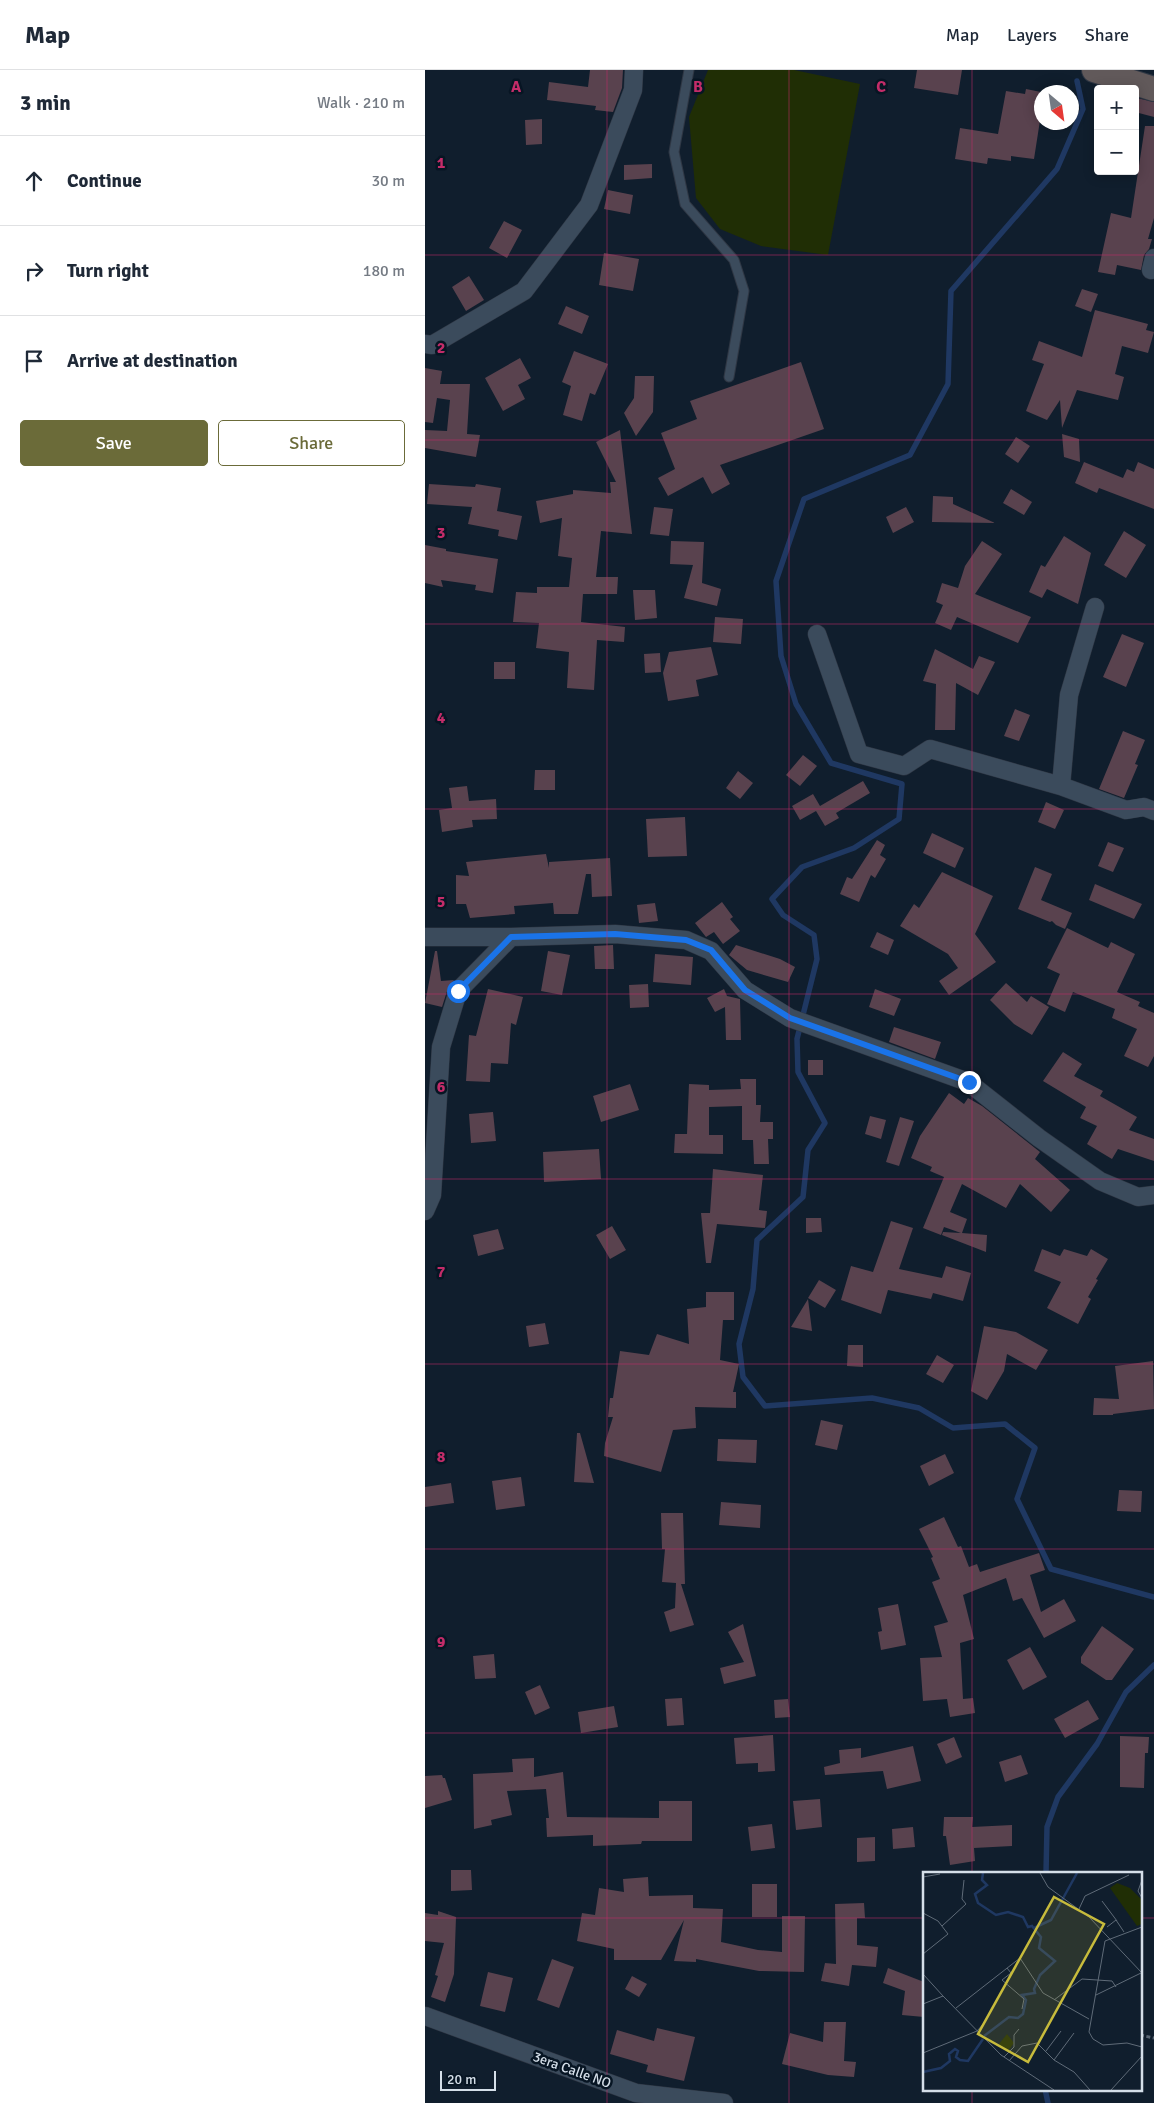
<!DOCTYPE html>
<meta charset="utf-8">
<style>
:root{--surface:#fff;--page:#f2f2f3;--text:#1f2937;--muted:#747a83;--line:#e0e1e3;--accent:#6b6b39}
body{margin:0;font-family:Signika,sans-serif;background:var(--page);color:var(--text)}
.controls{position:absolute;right:15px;top:15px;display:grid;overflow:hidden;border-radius:5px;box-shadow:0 2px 12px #0003}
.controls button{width:45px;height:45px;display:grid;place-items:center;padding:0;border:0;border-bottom:1px solid var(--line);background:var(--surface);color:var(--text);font:25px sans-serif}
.compass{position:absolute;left:609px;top:15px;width:45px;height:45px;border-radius:50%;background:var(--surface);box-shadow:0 2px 12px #0003;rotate:151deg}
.scale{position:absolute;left:15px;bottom:12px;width:56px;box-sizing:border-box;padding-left:5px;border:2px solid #d5dfe9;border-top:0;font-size:14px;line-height:18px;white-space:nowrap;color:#d5dfe9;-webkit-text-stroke:4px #071523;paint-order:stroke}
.stop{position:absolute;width:15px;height:15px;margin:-11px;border:4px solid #1a73e8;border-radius:50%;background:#fff}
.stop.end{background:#1a73e8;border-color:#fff;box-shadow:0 1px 5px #0008}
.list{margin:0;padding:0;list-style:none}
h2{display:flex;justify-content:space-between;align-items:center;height:65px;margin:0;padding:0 20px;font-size:21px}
h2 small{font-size:16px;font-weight:400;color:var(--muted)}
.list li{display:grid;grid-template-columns:32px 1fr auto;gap:15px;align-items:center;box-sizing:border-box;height:90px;padding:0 20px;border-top:1px solid var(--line)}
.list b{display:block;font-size:19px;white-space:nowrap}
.list em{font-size:16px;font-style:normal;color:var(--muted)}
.actions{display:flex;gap:10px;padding:15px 20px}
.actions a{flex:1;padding:11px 0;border:1px solid var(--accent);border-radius:5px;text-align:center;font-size:18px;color:var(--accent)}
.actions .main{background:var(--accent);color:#fff}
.icon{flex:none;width:28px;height:28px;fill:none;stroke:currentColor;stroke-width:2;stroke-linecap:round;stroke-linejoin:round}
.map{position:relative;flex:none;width:729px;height:2033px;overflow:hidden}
header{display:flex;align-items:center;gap:30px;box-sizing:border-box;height:70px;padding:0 25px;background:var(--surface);border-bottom:1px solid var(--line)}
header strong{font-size:24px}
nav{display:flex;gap:28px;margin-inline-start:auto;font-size:18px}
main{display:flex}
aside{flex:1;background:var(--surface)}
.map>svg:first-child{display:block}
</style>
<header>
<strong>Map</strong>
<nav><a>Map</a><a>Layers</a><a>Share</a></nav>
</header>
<main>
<aside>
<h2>3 min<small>Walk · 210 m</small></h2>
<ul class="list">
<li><svg class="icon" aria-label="ahead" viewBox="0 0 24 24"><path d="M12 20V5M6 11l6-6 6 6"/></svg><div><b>Continue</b></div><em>30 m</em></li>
<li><svg class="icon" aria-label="right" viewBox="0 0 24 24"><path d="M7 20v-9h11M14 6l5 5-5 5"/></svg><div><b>Turn right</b></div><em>180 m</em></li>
<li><svg class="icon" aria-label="arrive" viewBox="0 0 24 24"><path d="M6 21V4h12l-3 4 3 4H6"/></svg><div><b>Arrive at destination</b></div></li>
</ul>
<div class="actions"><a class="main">Save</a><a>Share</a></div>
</aside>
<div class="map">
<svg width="729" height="2033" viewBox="0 0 729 2033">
<rect width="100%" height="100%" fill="#101e2d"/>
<path fill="#202e05" d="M283,0H369L435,14L403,185L336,176L295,159L271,128L264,47Z"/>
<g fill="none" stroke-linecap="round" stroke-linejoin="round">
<path stroke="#1f3862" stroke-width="5.5" d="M652,11L658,39L632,99L526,221L523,314L485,385L379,429L351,511L356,586L371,634L406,693L477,714L474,749L429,778L377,797L347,829L358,845L389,865L392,889L372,969L373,1002L400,1053L383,1080L378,1127L332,1170L328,1219L314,1274L318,1307L340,1336L447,1328L494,1338L528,1358L580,1354L610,1378L592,1429L626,1499L729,1527
M621,1803L622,1757L633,1727L672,1674L701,1622L729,1595
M620,2019L623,2033"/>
</g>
<path fill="#59424e" d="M165,0H198L197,18L188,42L170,40L171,36L122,30L124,12L163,17Z
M492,0H537L533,25L489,18Z
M601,19L616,22V44L609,89L586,86V91L563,88L562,94L530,89L535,58L573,64L581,21L600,24Z
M712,28L729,32V47L710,42Z
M117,49V74L101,75L100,50Z
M720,56H729V148L723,169H727L724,179L719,185L716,200L692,195L690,205L673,202L686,143L706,148Z
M227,94V108L199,110V95Z
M183,120L208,125L205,144L179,139Z
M79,151L97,160L82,188L64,178Z
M179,183L214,189L208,221L174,215Z
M44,206L59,230L41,241L27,217Z
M657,219L673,224L666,242L650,236Z
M141,236L164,246L157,264L133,254Z
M670,240L723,254L721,260L729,262L723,283L697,276L690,304L699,307L693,330L652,320L637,358L635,330L622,350L601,341L619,294L607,290L614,271L657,287Z
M149,281L183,294L170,325L165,323L157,351L138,345L146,316L137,312Z
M95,288L106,308L93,315L100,329L78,341L60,308Z
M376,292L399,359L295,395L305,414L287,424L278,407L243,426L233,408L250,399L236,363L272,349L265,331Z
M0,298L17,301L15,314H45L42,364L55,365L51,387L0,378V360L22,361L25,330L12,328L8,353L0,352Z
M210,306H229L228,342L211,366L199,343L209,328Z
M195,360L207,464L176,461L171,507H193L192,524H158L156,552L200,557L199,572L172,570L169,620L142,618L144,582L111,578L114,553L88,552L91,522L112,523V517H144L147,488L133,486L137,448L115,453L111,431L148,424V420L186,423L185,412H191L171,372Z
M637,364L654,369L655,392L639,387Z
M591,367L605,376L593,393L580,384Z
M659,392L698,408L702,399L709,402L713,392L729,399V439L674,418L672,423L650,413Z
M4,414L50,417L51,414L76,418L72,441L97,446L92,470L73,466L74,460L43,454L47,437L2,434Z
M586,419L607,432L599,445L578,433Z
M508,426L528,427V434L570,453L507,452Z
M229,437L248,439L244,466L225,464Z
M481,437L489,452L468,463L461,447Z
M699,461L721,475L701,508L679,495Z
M639,466L666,483L653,534L622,519L617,528L604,522L616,495L620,497Z
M246,471L279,472L277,513L296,519L292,536L259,528L268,495L245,494Z
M557,471L577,484L550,524L606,547L593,573L532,547L526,560L510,553L518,535L511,532L517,513L533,518L540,496Z
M0,475L21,479V481L73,489L68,523L50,520L51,515L16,510L18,517L0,513Z
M208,520H230L232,548L210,550Z
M290,547L318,549L316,574L288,572Z
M697,564L719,573L701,617L678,607Z
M286,577L293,605L271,610L274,626L243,631L238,603L244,582Z
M510,579L548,599L554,586L570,592L553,625L531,613L530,660H510L511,614L498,611Z
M235,583L236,602L220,603L219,584Z
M69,592H90V609H69Z
M590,639L605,645L594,671L579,666Z
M698,661L720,670L710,694L713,695L699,728L674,719Z
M378,685L392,696L375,716L361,705Z
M110,700H130V720H109Z
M313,701L328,713L315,729L301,718Z
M438,711L445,723L411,743L414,748L400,756L391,741L375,750L367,736L388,724L395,736Z
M42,716L44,731L71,729L72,749L47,750L48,757L17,762L14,740L27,738L24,718Z
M621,732L639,740L630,759L613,752Z
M260,747L262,786L223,787L221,749Z
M507,763L539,778L530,798L498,783Z
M452,770L460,775L455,785L461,789L450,808L446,805L434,832L415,824L422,807L427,809Z
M683,772L699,778L688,802L673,796Z
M121,784L124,798V792L185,788L187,826L167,827L166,804H161L153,844H129L128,833L89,836L90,844L45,848L41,834H31V805L44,806L41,792Z
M610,797L627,804L616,830L647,843L640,859L631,855L627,851L625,852L593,839Z
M517,802L568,826L550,864L571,892L524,925L514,911L533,898L523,884L475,856L489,834L494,838Z
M670,814L717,834L709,849L664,830Z
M297,832L308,847L305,849L315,861L298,874L289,862L281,867L270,853Z
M230,833L233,851L214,853L212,835Z
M642,858L683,878L686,872L710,884L692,922L715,932L713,936L729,943V986L723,997L699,986L712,959L687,948L690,939L648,922L640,942L622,934L635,904L622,898Z
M452,862L469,870L463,885L445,877Z
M188,875L189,899H170L169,876Z
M311,875L355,889L370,897L363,912L322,900L304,885Z
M10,881H12L16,911L29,910L23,918L17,937L0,933Z
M123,881L145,885L137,925L116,921Z
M230,884L268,887L266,915L228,912Z
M581,913L602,932L606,926L624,937L607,965L589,954L565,930Z
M223,914L224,937L205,938L204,915Z
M63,919L98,927L91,955L86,953L83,994L66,993L65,1012L41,1011L44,965L51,966Z
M299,919L302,926L315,929L316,970H301L300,937L290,942L282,928Z
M450,919L476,929L469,946L444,937Z
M469,957L516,972L510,989L464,972Z
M638,982L657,994L649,1006L678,1021L675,1026L712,1047L704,1060L729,1069V1091L693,1079L687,1089L662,1074L672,1056L655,1048L661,1037L618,1011Z
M383,990H398V1005H383Z
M315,1009H331V1035H336L335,1052H348V1069H343L344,1094H329L328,1070H317V1036L284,1037V1065H298V1084L249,1083L250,1064H262L264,1014L284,1015V1020L316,1019Z
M205,1014L214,1040L176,1052L168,1026Z
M524,1023L539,1034L543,1028L557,1036L615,1082L610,1089L645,1120L626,1142L595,1114L581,1138L537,1114L525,1142L542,1149L537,1163L562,1165L561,1182L517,1165L518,1162L536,1163L519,1157L516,1165L498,1158L519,1107L505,1101L507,1097L486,1088L495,1066Z
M68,1042L71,1071L46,1073L44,1044Z
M445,1046L461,1050L456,1069L440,1064Z
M475,1047L489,1051L474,1096L461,1092Z
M174,1079L176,1109L119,1112L118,1082Z
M288,1099L338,1105L334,1140L342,1141L340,1158L292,1154L286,1193H281L276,1143H285Z
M381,1148H396L397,1162L381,1163Z
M466,1151L488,1158L474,1199L517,1208L521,1196L546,1203L538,1231L508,1223L506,1229L463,1220L456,1244L416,1230L426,1196L448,1202Z
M187,1156L201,1180L185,1189L171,1165Z
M73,1159L79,1179L53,1186L48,1165Z
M617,1179L635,1186L639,1179L662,1186L666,1179L683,1189L671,1209L673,1210L663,1227L666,1229L653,1254L622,1238L636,1212L609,1201Z
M394,1210L411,1220L400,1238L383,1228Z
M281,1222H309V1250H298L295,1290L314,1294L308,1322H311V1338L270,1337L271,1358L248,1360L236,1402L179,1386L180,1373L188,1347H183L185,1328H188L195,1281L224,1285L232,1264L264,1274L262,1239L281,1237Z
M383,1229L387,1261L366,1257Z
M120,1253L124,1274L104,1277L101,1256Z
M559,1256L591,1262L623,1280L611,1300L582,1284L579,1301L562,1330L546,1321Z
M423,1275H438V1297L422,1296Z
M512,1285L529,1295L518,1313L501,1304Z
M728,1291L729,1339L688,1344V1345H668L669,1328L694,1329L690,1296Z
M396,1350L418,1355L412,1380L390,1375Z
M152,1363H155L169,1413L149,1412Z
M293,1369L332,1370L331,1393L292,1391Z
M520,1384L529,1403L504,1416L495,1396Z
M96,1407L100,1436L71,1440L67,1411Z
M26,1413L29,1433L0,1437V1417Z
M694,1420L717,1421L716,1442L692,1441Z
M296,1432L336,1435L335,1458L294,1455Z
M236,1443H258L260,1514H256L269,1555L245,1562L239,1542L250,1538L251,1513L237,1512L240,1479H237Z
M519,1447L533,1477L536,1476L544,1497L552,1494L555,1502L614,1483L620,1500L605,1505L616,1542L639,1529L651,1551L619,1568L597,1528L588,1531L581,1508L538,1525L549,1569L535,1573L538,1629L548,1628L550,1643L525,1647L522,1629L498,1631L495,1588L517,1587L509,1556L523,1552L507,1512L515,1509L506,1488L508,1487L494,1459Z
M473,1534L481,1575L456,1580L453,1562L457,1561L453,1538Z
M318,1554L331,1606L299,1614L295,1598L319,1592L303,1562Z
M677,1556L709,1579L687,1610H681L656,1593V1587Z
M605,1577L622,1607L598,1620L582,1590Z
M69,1584L71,1608L50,1609L48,1586Z
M115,1615L125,1638L110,1645L100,1622Z
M257,1628L259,1655L242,1656L240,1629Z
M363,1629L365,1647L350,1648L349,1630Z
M663,1630L674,1649L640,1668L629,1649Z
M189,1636L193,1657L156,1663L153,1642Z
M348,1665L350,1701L333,1702V1693L311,1694L309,1668Z
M695,1666L724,1667L723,1683H720L719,1718L695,1717Z
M529,1667L537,1687L521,1694L512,1674Z
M488,1676L496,1711L462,1719L458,1701L400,1705L399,1697L415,1693L414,1680L436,1678V1688Z
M596,1685L603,1704L580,1712L574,1692Z
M109,1688V1707L138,1702L142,1747L234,1748V1731H267V1771H217L216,1774L168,1776V1765L122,1767L121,1748H124L121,1719L82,1721L87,1745L66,1750L67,1755L49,1759L48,1704L88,1702L87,1689Z
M17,1705L18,1708H20L27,1730L0,1738V1706Z
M395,1729L397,1757L371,1760L368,1731Z
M519,1747H548L547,1757L587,1755V1776L549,1778L550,1791L525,1795L521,1766H518Z
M347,1754L350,1778L326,1781L323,1757Z
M488,1757L490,1777L468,1779L467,1759Z
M450,1767V1791L432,1792V1768Z
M26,1800H46L47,1820L26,1821Z
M223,1807L224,1826L268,1825V1838L298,1839L296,1872L333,1880L357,1882V1846H380L379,1902L334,1901L271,1889V1892L249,1891L259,1850L236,1890H189V1879L152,1871L157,1843L170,1845L174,1818L199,1822L198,1809Z
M327,1814H352V1847H327Z
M439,1833L440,1848H432V1875L453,1877L451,1897L427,1895L424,1916L396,1911L400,1893L411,1894L410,1834Z
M13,1841L31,1847L29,1904L20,1932L6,1927L13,1906L10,1905L19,1873L0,1871V1843L13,1845Z
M127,1889L149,1897L134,1938L112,1930Z
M463,1898L499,1912V1947L477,1945L480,1921L458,1913Z
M63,1902L88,1908L80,1942L55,1936Z
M207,1906L222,1914L214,1927L200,1919Z
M399,1952H421L419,1991L431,1992L429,2007L403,2005L357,1994L365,1963L398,1972Z
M232,1958L270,1967L259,2011L221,2002L223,1995L185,1984L192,1960L229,1971Z"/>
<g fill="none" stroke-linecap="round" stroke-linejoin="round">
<g stroke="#2f3744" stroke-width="11">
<path id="lane" d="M264,0L249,82L260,134L309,190L319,221L304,307"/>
</g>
<g stroke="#2f3744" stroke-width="19">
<path id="street" d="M726,200L729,188
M0,274L7,275L99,221L164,135L208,20L209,0
M392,564L434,684L479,696L505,679L636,716L701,740L719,737L729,741
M636,716L644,625L670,537
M0,867H86L190,864L261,870L286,881L320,920L365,948L543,1012L614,1068L675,1111L713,1127L729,1125
M0,1141L7,1125L16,977L33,921L86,867
M0,1946L211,2023L299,2033"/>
</g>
<g stroke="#2f3744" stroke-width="26">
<path id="secondary" d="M669,0L729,19"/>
</g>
<path stroke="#5a6674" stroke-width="3" stroke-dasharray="4 2.5" stroke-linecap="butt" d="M715,1965L729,1968"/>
<use href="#lane" stroke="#3b4b5c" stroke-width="9"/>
<use href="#street" stroke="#3b4b5c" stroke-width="18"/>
<use href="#secondary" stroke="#61595a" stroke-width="24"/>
</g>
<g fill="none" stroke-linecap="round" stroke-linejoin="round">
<path stroke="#1a73e8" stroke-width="6" d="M33,921L86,867L190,864L261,870L286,880L320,920L365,948L544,1012"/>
</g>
<path fill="none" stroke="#c42c69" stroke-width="1" stroke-opacity="0.55" d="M182,0V2033M364,0V2033M547,0V1803M0,185H729M0,370H729M0,554H729M0,739H729M0,924H729M0,1109H729M0,1294H729M0,1479H729M0,1663H729M0,1848H499M715,1848H729M547,2019V2033"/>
<g text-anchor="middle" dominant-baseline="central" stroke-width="5" stroke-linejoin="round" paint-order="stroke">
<g font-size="14" fill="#d5dfe9" stroke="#071523">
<text transform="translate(147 2000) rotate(20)">3era Calle NO</text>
</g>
</g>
<g transform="translate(498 1802)">
<rect width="219" height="219" fill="#101e2d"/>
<path d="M194,11L207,16L219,28V52L214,54L187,16ZM84,162L91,171L84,180L76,172Z" fill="#202e05"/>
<path fill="none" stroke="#1f3862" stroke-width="2.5" d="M60,1L59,8L64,13L52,22L55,31L73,43L85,40L100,45L105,55L109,54L118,65L116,76L132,89L117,103L111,117L112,121L99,123L103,128L100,142L95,146L86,145L61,164M111,56L128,48L154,1M0,200L18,196L27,189L26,182L32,177L35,179L33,185L37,188L45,189L60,167"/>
<path fill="none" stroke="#5f6b78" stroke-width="1" d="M117,1L125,15L166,45L219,101M0,5L17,2M219,8L215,19L219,26M179,29L194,49M156,37L162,24L206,3M0,41L15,49L25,62L0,82M19,54L43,32L39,27L41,8M184,55L193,48L201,60M219,55L182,69L166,160L170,167L180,173L204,171L219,175M84,96L88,101L79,108L101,127L99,137M0,102L20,124M173,123L218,101M131,128L159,107L189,109L193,115M0,132L20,124L78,183L131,218M33,136L97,86L120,121L166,147M123,179L138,159M0,181L54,159L63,149M81,185L91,175V163L96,157M131,188L151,161M86,189L99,174L114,171L131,188L151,200L167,218M188,218L219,184"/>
<path fill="#c7bb3c" fill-opacity="0.15" stroke="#c7bb3c" stroke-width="2.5" d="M131,25L181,52L105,190L55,162Z"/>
<rect width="219" height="219" fill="none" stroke="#d5dfe9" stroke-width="2.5"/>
</g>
<g font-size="16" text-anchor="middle" font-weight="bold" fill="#c42c69" stroke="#071523" stroke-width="5" stroke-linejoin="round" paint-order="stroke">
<text x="91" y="22">A</text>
<text x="273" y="22">B</text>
<text x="456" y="22">C</text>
<text x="16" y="98">1</text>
<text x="16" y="283">2</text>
<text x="16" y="468">3</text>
<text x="16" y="653">4</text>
<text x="16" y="837">5</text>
<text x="16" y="1022">6</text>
<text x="16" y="1207">7</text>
<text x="16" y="1392">8</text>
<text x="16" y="1577">9</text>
</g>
</svg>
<div class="controls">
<button>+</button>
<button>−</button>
</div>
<svg class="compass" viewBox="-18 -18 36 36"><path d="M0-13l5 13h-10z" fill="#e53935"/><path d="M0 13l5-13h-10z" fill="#747a83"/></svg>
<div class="scale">20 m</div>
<div class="stop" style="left:33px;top:921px"></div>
<div class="stop end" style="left:544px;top:1012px"></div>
</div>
</main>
